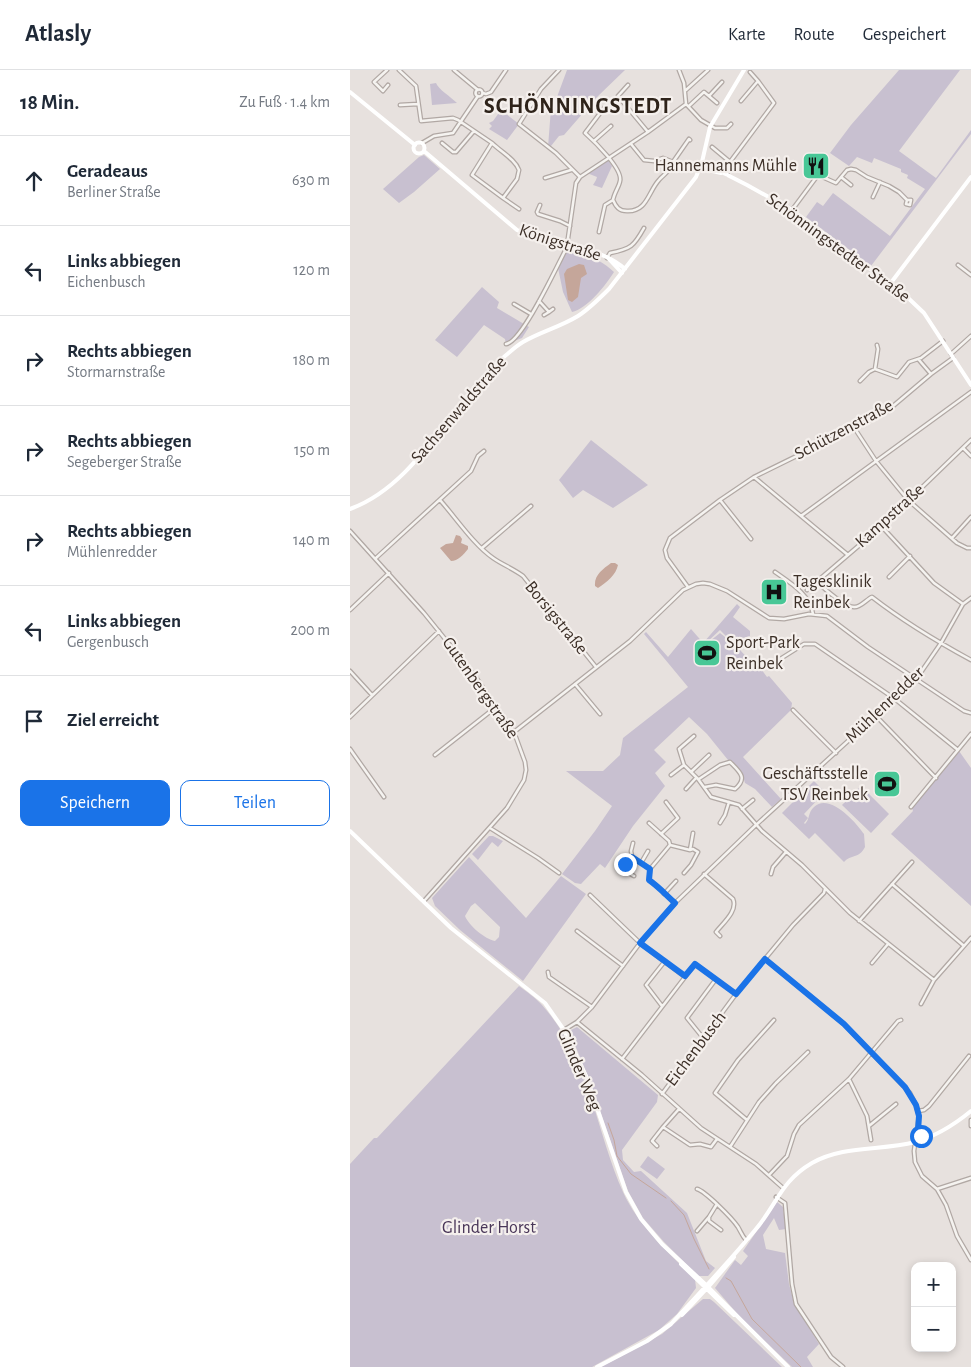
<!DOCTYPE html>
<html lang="de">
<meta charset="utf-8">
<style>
:root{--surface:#fff;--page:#f6f6f7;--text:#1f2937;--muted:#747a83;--line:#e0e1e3;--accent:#1a73e8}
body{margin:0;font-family:"Alegreya Sans",sans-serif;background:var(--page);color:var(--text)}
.controls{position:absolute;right:15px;bottom:15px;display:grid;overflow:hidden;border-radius:10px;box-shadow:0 2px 8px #0003}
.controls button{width:45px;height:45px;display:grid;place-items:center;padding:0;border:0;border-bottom:1px solid var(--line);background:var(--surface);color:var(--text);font:25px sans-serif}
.stop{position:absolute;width:15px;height:15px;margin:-11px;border:4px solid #1a73e8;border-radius:50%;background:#fff}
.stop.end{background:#1a73e8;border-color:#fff;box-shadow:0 1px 5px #0008}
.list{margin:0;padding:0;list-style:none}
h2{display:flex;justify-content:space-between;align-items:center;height:65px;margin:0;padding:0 20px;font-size:21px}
h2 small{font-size:16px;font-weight:400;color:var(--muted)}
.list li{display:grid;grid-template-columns:32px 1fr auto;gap:15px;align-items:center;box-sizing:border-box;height:90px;padding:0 20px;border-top:1px solid var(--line)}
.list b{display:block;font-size:19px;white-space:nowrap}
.list p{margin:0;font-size:16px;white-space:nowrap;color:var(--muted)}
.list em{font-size:16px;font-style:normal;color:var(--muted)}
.actions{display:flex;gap:10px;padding:15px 20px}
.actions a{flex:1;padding:11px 0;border:1px solid var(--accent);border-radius:10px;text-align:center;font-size:18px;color:var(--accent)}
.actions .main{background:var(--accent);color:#fff}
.icon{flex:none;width:28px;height:28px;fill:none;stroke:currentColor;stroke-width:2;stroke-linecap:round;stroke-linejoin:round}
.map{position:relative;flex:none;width:621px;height:1297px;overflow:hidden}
header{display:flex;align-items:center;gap:30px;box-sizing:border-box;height:70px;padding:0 25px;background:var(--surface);border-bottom:1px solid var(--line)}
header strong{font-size:24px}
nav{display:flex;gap:28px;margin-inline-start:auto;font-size:18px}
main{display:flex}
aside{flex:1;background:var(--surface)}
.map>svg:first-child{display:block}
</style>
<header>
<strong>Atlasly</strong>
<nav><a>Karte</a><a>Route</a><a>Gespeichert</a></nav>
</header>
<main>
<aside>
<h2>18 Min.<small>Zu Fuß · 1.4 km</small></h2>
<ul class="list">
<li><svg class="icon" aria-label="ahead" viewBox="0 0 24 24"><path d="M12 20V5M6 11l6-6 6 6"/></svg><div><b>Geradeaus</b><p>Berliner Straße</p></div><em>630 m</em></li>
<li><svg class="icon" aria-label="left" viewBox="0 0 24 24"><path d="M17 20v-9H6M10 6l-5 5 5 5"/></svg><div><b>Links abbiegen</b><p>Eichenbusch</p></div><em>120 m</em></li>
<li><svg class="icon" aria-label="right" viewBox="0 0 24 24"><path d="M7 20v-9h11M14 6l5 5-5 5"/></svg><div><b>Rechts abbiegen</b><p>Stormarnstraße</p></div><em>180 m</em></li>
<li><svg class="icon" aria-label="right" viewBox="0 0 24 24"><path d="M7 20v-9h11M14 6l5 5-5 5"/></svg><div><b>Rechts abbiegen</b><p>Segeberger Straße</p></div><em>150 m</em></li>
<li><svg class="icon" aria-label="right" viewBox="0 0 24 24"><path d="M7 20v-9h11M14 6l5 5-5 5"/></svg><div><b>Rechts abbiegen</b><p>Mühlenredder</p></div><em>140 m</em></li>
<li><svg class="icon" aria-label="left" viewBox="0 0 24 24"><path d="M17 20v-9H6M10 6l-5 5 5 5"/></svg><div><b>Links abbiegen</b><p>Gergenbusch</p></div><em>200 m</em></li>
<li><svg class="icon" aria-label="arrive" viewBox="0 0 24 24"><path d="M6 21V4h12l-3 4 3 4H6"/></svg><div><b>Ziel erreicht</b></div></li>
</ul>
<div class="actions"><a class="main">Speichern</a><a>Teilen</a></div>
</aside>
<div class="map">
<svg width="621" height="1297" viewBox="0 0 621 1297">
<rect width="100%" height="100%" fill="#e7e1de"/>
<path fill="#c8c0d0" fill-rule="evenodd" d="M217,0H275L247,27L214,65L209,66L201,76L198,77L201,38L207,27Z
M549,0H610L549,81L586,108L621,60V64L521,196L456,147L467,132L473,136L483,123L540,166L575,119L557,108L558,105L551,102V99L524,88L522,93L507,87L499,96L480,83L501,55Z
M86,13C88,19 101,27 107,33L82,35L80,14Z
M151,40L169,54L157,70L139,59L142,56L139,53L143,51Z
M74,85L90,99L64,122L49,133L33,119L69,87Z
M258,90L262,96L252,118L243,115L246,110L247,107L237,103Z
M222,181C239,185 251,190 264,202C256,215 237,239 222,242L213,222L208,198L215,182Z
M132,217L149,232L147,238L179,257L172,268L156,274L155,269L134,255L107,287L85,270Z
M241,370L298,415L263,438L233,420L223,428L209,410Z
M387,534L390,537L383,547L400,561V566L385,570L380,566H376L370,560L356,573L354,572Z
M341,559L355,575L370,563L375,567L379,568L402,593L409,596L417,607L419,606L442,633L441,640L393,687L431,729L422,737L405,719L395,713L392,703L378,690L357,664L339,647L304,680L316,692L305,703L315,716L283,756L255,798L250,794L231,814L225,813L212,804L245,761L262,736L216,701H253L270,685L273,668L338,617L294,564L296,562L318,587Z
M609,681L621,698V836L541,764L563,741L562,738Z
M464,711L475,722L454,744L458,748L454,753L455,754C460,749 458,742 464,737C479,722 506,752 514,764L515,777C509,789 501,784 494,792L465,763L459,769L432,743Z
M511,716L539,744L521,763L492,735Z
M139,766H143L153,771L148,777L142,772L128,790L122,784Z
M119,787L176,848L211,806L236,824L173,911L110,860L85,836L82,828ZM125,833L150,857L149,867L145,871C135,869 119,856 115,846L121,836Z
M169,916C177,922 186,928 192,935C239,987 246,1061 273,1122C289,1157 319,1183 345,1209L346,1218L327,1244L309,1260L242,1297H0V1094L24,1068H27Z
M227,957L308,1025L307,1032L272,1080L273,1090L284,1102L291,1101L337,1143L356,1191L365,1198L358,1206H348L314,1172L293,1148L278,1121L238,1006L219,961Z
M298,1086L315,1099L307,1109L290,1097Z
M427,1132L433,1137L436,1159L429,1160L424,1148L413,1165L416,1179L435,1183L439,1214L444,1233L469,1274L457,1287L463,1297H442L390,1247L365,1218L385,1190L391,1195L398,1186L393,1181Z
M353,1229H360L364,1232L432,1297H251L312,1264Z"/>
<path fill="#c5a69a" d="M229,194L234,195L237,204L231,208L228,227L222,232L218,230L214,204L217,199Z
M106,465L110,466L112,469L111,473L118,476V479C113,485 108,491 101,491L90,478L96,474L103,473Z
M261,493H265L268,495C266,505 257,512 248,518L245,516C244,505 253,499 261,493Z"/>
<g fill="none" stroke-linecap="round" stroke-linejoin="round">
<path stroke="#c5a69a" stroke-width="1" d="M258,1053L264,1070L267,1086L281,1104L316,1128
M321,1131L334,1145L344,1169L359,1199
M376,1208L381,1211L402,1249L451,1297"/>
<g stroke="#b1a8a4" stroke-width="5">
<path id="street" d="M37,0L24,12L33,21L38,15
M49,0L66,16L71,51L103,48L108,50L142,73
M104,0L128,20
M209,0L191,19L169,54L206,83L230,107
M329,0L334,13L336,34L351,50L365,58H377L381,54
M400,2L408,11
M278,15L268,26L298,62
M125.5 23a3.5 3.5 0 1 1 7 0a3.5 3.5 0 1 1-7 0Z
M336,20L358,0
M133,23L136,24L141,22L156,0
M359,26L372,12
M50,35L68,34
M339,36L354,22L367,33
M254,38L235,63C244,71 273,99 270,111C269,117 264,123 263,130C266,137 269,141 277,141C297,142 298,122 309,110C314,104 321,101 323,92L313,88L304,91L294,90L281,74
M244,71L261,56
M72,73L84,66L103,63L128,26
M92,73L103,82H106L124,61
M142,73C151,82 165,89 169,100L167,109L153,128L122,105Z
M362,77L380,92L377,104
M323,92L339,69L340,70
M389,98L380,92L424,33L408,11L391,31
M491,107L501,115
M195,108L221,100
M523,127L530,112
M153,128L169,139
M190,135L187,142L188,144L210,151L220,156
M442,140L468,105L486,113L497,100L501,99L506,100L517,107L539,116L549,122L557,130L556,134L560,135L561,130H557
M249,162L255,135L263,130
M257,188L260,183C281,179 284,176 294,158
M608,195L621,205
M189,231L199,242L203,239
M164,234L181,244
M194,245L199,242
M156,274C172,272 206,198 215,181L217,175L226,113L230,107L298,62L336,34
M601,284L621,266
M569,290L581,304
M525,299L528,279L527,275
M510,311L519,302L525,299L547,307L559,292L571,288L593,271
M507,362L526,391L558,430L607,473L617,478H621
M613,378L621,386
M404,407L498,485
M90,430C106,448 124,475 143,488C153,495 164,499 173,506L246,597
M370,430L401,469
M451,446L621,322
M533,455V458L584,513L613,534
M0,461L74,543L125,606L164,662L175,692L176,700L174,710L157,738L74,831
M602,468L621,447
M132,478L181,436
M26,488L121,401L128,386L134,381
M425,502C439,512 460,524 463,544
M539,507L560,486
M467,512C475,519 494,537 504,537C510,538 517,529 522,527C553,551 586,571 621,590
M338,517L317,488L315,480L320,468L370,430L404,407L536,342L581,304L603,288
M457,520L533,455L621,370
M0,540L39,503
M427,591L454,574H465L545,629L608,680
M0,601L22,625
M225,614L250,644
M443,640L486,683
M526,646L586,708
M0,647L89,561
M164,662L280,571L333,520L346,514L353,513L360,514L377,521L419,548L434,549L459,544L477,546L518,577L614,641L621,643
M344,666L329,679L334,695L348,709L361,727L389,735L412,761L452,795L500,843L584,910
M0,679L34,727
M85,685L146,637
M341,702L359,685
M321,705L334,695
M349,709L370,695L380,692C390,702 398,708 385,719L366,715L355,717
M336,719L346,708
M561,737L621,664
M392,739L403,730
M299,753L319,771L320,775L300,799L299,810C309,817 316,825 325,833
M370,753L375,745L379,732
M140,758L188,788L209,803
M311,764L328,748L316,732
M320,775L340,780L343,779L348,782L341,795L334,803
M340,780L343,763
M282,787L281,781L283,773
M291,793L298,781
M275,794L282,787L300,799
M268,795L275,794L277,802L284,806
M354,804L383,829C388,841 373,853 366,862L370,866
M421,804L423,797L436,782
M542,814L614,876
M314,824L326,811
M240,825L290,873L335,907
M509,851L562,792
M227,861L273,896
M415,889L494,954L560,1023L566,1035L569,1046L564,1081L565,1092L572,1106L587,1119L596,1135L607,1166L621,1190
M522,893L538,874
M198,902L199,907L242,937
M571,934L584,910L621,868
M312,936L296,915L315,891
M227,952L292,1005L351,1058L406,1094L433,1118
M214,960L227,952L242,937L290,873L325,833L406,755L567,608L591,573L613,534L621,528
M354,969L337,948L366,909
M272,989L345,894L386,924
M499,1009L517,1046L521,1070
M312,1024L386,924L443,855L474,823L475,819
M329,1039L313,1057L340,1075L350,1074L361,1077L367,1069
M568,1041L574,1040L579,1036L619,986
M397,1050L365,1023L388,990L424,950
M621,1050V1056
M519,1056L546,1034
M307,1076L302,1071L313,1057
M380,1077L409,1032L426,1013L458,982
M420,1104L437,1086L444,1064L449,1055L499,1009L548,951L551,950
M347,1119C355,1121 382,1148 388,1157C391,1162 392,1166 396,1170
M587,1119L621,1108
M426,1127L435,1133L442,1214L446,1234L481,1287L493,1297
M359,1147V1151L371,1160
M347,1161L359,1147L367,1134"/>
</g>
<use href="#street" stroke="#f5f3f0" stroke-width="2.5"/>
<path stroke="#fff" stroke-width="4" d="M0,22L65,75
M63.5 78a5.5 5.5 0 1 1 11 0a5.5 5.5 0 1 1-11 0Z
M74,81L167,160C200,177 246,173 275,199
M352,92L397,115L442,140L555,225L574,243L621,315
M351,94L354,99L371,103
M259,189L272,203
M540,214L621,107
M0,439C67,415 102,332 155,286C160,282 166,276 173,272C190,262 210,257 228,246C239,239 249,229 259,219L346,107L352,92L360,57L394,0
M0,761L101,858L195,933L214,960L236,1006L276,1122L291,1149L312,1174L355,1214L438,1297
M568,1061L571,1066L576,1068
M331,1194L384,1245
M332,1245L360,1215L384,1187
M320,1255C349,1224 379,1192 406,1159C427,1134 431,1111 462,1093C494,1075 531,1081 565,1072C587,1066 604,1055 621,1041
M247,1297L297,1271L321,1254"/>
</g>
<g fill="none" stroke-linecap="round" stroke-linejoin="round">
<path stroke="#1a73e8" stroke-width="6" d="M275,794L282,787L300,799L299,810C309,817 316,825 325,833L290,873L335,906L345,894L386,924L415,889L494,954L555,1017L566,1035L569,1046L568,1061L571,1066"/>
</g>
<defs>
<g id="restaurant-square" transform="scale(1.4375)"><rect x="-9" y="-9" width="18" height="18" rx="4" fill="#48c796" stroke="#f5f0ed"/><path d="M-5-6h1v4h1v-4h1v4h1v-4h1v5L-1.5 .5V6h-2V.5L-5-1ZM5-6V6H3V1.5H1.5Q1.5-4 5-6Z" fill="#111"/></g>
<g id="hospital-square" transform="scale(1.4375)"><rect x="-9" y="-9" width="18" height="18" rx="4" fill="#48c796" stroke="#f5f0ed"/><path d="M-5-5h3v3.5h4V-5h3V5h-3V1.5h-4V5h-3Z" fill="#111"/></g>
<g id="stadium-square" transform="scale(1.4375)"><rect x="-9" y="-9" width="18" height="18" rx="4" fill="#48c796" stroke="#f5f0ed"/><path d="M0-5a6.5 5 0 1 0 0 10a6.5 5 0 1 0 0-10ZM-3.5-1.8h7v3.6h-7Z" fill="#111"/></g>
</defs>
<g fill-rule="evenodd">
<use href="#restaurant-square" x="466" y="96"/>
<use href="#hospital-square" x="424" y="522"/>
<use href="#stadium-square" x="357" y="583"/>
<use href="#stadium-square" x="537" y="714"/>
</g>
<g text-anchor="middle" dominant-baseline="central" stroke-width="4.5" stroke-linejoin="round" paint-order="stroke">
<g font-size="18" fill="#3d3028" stroke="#f5f0ed" text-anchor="end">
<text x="447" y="96">Hannemanns Mühle</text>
<text x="443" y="512" text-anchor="start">Tagesklinik<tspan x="443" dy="21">Reinbek</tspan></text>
<text x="376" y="573" text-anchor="start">Sport-Park<tspan x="376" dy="21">Reinbek</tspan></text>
<text x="518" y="704">Geschäftsstelle<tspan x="518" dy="21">TSV Reinbek</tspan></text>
</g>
<g font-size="18" fill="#3d3028" stroke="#f5f0ed">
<text transform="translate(210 173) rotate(18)">Königstraße</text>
<text transform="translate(488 178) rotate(36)">Schönningstedter Straße</text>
<text transform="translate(109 340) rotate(-49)">Sachsenwaldstraße</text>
<text transform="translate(494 360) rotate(-28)">Schützenstraße</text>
<text transform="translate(540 446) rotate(-42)">Kampstraße</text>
<text transform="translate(206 548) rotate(51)">Borsigstraße</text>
<text transform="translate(130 618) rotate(55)">Gutenbergstraße</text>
<text transform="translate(535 635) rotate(-44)">Mühlenredder</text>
<text transform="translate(346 979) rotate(-53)">Eichenbusch</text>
<text transform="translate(229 1000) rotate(67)">Glinder Weg</text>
</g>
<g font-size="18" fill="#493658" stroke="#f5f0ed">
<text x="139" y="1158">Glinder Horst</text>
</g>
<g font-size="22" font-weight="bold" letter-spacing="1" fill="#2e231a" stroke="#f5f0ed">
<text x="228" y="36">SCHÖNNINGSTEDT</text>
</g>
</g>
</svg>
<div class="controls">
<button>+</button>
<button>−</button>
</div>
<div class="stop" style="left:571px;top:1066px"></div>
<div class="stop end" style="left:275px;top:794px"></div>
</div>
</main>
